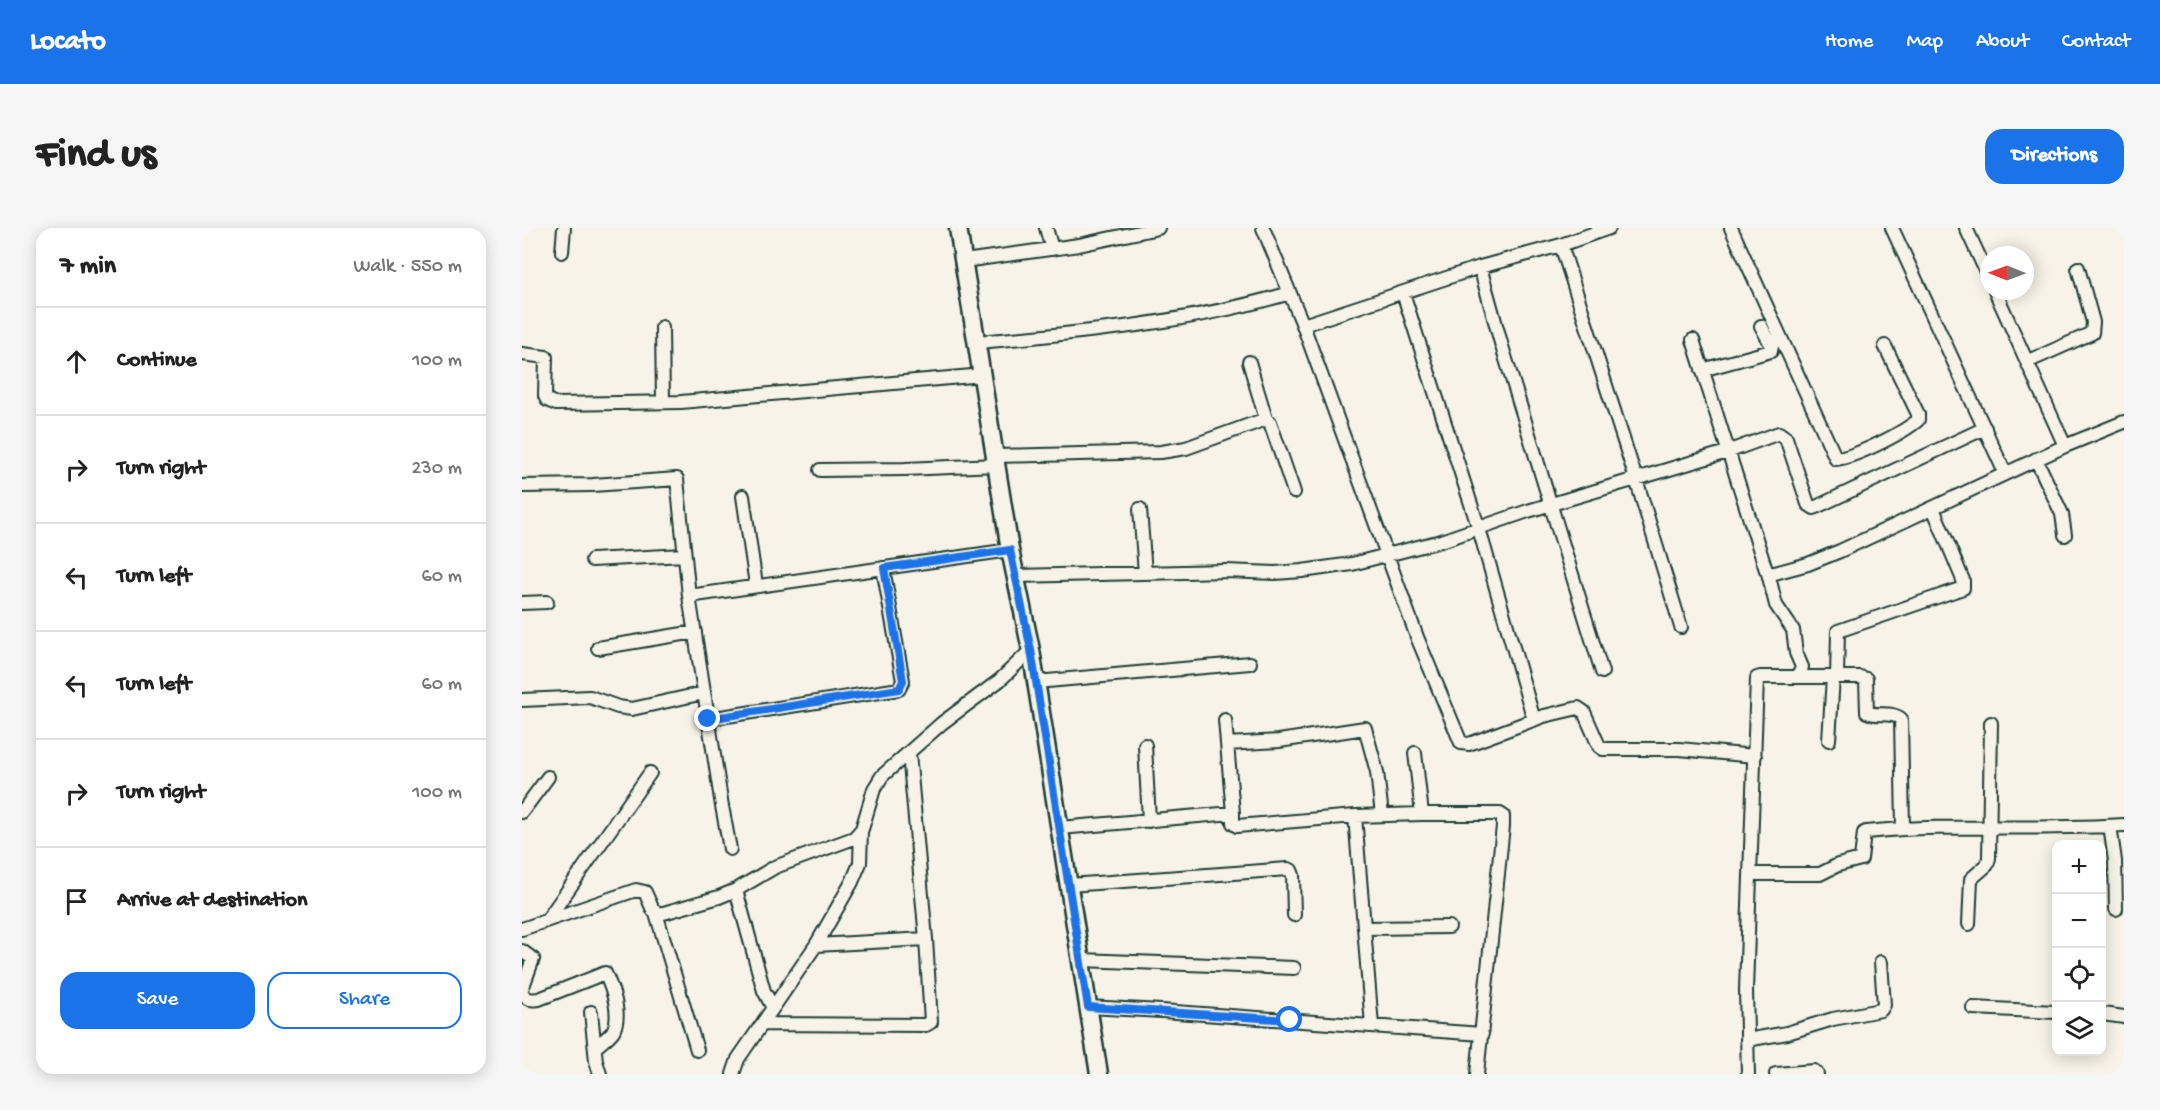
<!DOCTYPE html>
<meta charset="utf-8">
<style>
:root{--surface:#fff;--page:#f6f6f6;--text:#222;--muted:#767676;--line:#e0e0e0;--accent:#1a73e8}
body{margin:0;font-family:"Gochi Hand",sans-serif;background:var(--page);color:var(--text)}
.controls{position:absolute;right:18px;bottom:18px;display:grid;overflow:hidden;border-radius:12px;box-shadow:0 3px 15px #0003}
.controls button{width:54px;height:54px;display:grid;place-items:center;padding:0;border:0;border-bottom:2px solid var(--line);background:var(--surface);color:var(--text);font:30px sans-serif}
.compass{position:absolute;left:1458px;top:18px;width:54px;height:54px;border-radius:50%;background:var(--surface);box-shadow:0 3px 15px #0003;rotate:271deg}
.stop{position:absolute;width:18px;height:18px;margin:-14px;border:4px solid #1a73e8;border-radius:50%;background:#fff}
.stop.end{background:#1a73e8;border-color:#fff;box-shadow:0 2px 6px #0008}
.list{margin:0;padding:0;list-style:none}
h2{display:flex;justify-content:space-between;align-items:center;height:78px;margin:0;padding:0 24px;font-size:26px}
h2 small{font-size:20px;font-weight:400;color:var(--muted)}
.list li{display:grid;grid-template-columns:39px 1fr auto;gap:18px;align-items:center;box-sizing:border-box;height:108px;padding:0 24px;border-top:2px solid var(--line)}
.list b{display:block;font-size:22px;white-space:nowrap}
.list em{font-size:20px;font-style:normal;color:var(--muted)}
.actions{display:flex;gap:12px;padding:18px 24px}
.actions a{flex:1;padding:14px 0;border:2px solid var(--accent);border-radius:18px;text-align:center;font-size:21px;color:var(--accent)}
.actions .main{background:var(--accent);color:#fff}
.icon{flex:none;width:33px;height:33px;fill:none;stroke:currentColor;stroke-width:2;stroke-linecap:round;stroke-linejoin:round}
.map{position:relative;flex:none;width:1602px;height:846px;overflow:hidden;border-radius:18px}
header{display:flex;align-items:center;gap:36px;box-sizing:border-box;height:84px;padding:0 30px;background:var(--accent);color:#fff}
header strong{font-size:28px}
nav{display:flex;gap:33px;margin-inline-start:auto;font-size:21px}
.intro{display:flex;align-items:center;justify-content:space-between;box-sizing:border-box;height:144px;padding:0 36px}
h1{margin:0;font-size:42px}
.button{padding:15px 27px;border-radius:18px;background:var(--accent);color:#fff;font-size:21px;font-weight:700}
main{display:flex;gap:36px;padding:0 36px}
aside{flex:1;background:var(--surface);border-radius:18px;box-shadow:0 3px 15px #0003}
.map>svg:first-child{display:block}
</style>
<header>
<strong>Locato</strong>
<nav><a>Home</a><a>Map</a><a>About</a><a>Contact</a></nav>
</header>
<div class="intro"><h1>Find us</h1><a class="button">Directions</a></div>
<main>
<aside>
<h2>7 min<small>Walk · 550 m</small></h2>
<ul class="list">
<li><svg class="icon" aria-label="ahead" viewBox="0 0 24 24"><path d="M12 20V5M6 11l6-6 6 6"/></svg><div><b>Continue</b></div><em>100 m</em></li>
<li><svg class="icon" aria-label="right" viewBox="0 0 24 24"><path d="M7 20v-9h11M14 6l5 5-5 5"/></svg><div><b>Turn right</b></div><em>230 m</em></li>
<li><svg class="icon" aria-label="left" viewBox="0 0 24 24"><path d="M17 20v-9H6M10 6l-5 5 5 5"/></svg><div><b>Turn left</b></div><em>60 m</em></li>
<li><svg class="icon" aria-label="left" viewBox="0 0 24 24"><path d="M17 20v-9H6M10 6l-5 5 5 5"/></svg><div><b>Turn left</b></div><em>60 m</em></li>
<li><svg class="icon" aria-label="right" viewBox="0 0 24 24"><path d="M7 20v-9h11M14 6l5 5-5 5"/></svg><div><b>Turn right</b></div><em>100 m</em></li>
<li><svg class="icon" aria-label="arrive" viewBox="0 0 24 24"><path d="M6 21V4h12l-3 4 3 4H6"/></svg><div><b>Arrive at destination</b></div></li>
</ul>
<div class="actions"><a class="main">Save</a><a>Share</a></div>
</aside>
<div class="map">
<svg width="1602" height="846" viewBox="0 0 1602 846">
<rect width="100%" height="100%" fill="#f7f3e8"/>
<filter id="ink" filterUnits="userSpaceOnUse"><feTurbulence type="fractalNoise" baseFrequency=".0167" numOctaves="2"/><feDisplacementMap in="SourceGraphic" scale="12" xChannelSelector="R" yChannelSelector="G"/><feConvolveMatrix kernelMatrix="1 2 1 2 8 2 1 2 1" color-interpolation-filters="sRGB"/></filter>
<g filter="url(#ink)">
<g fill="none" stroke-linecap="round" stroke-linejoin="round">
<g stroke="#1f3d34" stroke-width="16">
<path id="street" d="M524,0L530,21
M741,0L781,97L895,409L939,515L947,516L1022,488L1056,480L1062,484L1077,518L1081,521H1157L1233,528
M1209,0L1314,231C1334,229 1381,205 1396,192V186L1363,118
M1370,0L1483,245
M1444,0L1467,50
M1039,17L1114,251L1159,399
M40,24L42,0
M442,33L557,17L636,0
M958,39L979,115L1080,444
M1473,63L1543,218
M881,65L957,301L1012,492
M781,97L958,39L1039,17L1087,0
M140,99L141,174
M1171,112L1244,342L1249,346L1286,336L1318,323L1543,218L1602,194
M456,114C560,105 667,95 768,65
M0,126L24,129L23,168L25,172L34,176L159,174L461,147
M727,134L744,191
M1505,134L1570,105L1571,94L1556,40
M1180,142L1249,123L1250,118L1239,98
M474,228L639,224L664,220L744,191L748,194L772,264
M1514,231L1540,286L1543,307
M298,242L383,241L475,237
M0,258L71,257L155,251L167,368L200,578L208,621
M221,268L234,357
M618,281L623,345
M70,332L162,327
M1246,345L1254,377L1271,402L1274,425L1280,439L1276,449
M494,348L704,343L753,345L780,343L830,336L919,313L1006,283L1205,224L1257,205L1264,210L1286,276L1292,280L1463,200
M167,368L488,322
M0,375L25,374
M76,420L173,404
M1315,449L1316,403L1441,360V352L1411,280
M514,454L728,435
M0,472L68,469L96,479L110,481L182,465
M186,491L377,461L381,453L361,340
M703,492L711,585
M1307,512L1311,449
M705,516L757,513L843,500L855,544L860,587
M623,517L627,593
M893,525L900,586
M0,584L26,549
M833,588L850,798
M1588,598L1593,633L1594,681
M538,600L711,585V595L715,598L833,588L900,586H978L981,588V598L955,846
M1229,646H1298L1316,637L1339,631L1342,605L1344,604C1430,595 1516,603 1602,597
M547,657L766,641L769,642L771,647L772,687
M214,662L242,763L251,780
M134,685L175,822
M25,692L128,545
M1447,696L1449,651L1465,637L1467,630L1469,495
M842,700L927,699
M0,701L114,662L123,664L131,682L138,686L197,669L214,662L253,639L332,610L340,601L352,561L360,548L420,495L478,452L509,422
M294,717L404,711
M0,723L11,731L0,761
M559,732L772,740
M0,765C4,772 10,772 17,771L83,745C90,760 100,787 91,803C87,809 79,814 73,820
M566,779L640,783L960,806
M1451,780L1534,784
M69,784L74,833L78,846
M1580,786L1602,789
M240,796L404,797L409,794L404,711L387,525
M1225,812L1265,805L1311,791L1359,782L1362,777L1359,734
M211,846L216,831L294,717L330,654L338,635L339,603
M1226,846L1224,762L1235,450L1238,449H1338L1344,451L1345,484C1355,489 1370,483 1379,491L1381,600
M1254,846L1292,843L1295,846"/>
</g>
<g stroke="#1f3d34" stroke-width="21">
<path id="secondary" d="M436,0L488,322L509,422L577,846"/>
</g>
<use href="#street" stroke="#f7f3e8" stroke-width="12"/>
<use href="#secondary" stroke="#f7f3e8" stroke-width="16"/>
</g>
</g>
<g fill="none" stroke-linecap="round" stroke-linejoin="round" filter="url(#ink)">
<path stroke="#1a73e8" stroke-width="8" d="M186,491L377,461L381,453L362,340L488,322L509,422L566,779L768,792"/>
</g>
</svg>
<div class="controls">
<button>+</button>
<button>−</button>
<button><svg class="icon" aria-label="locate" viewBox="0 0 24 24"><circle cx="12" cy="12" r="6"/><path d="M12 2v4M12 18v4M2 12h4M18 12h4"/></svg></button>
<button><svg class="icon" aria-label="layers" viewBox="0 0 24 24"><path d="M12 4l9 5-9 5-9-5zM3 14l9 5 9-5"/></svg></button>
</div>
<svg class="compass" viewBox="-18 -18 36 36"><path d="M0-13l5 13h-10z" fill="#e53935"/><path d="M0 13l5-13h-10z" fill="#767676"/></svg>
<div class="stop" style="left:768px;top:792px"></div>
<div class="stop end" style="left:186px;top:491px"></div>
</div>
</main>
